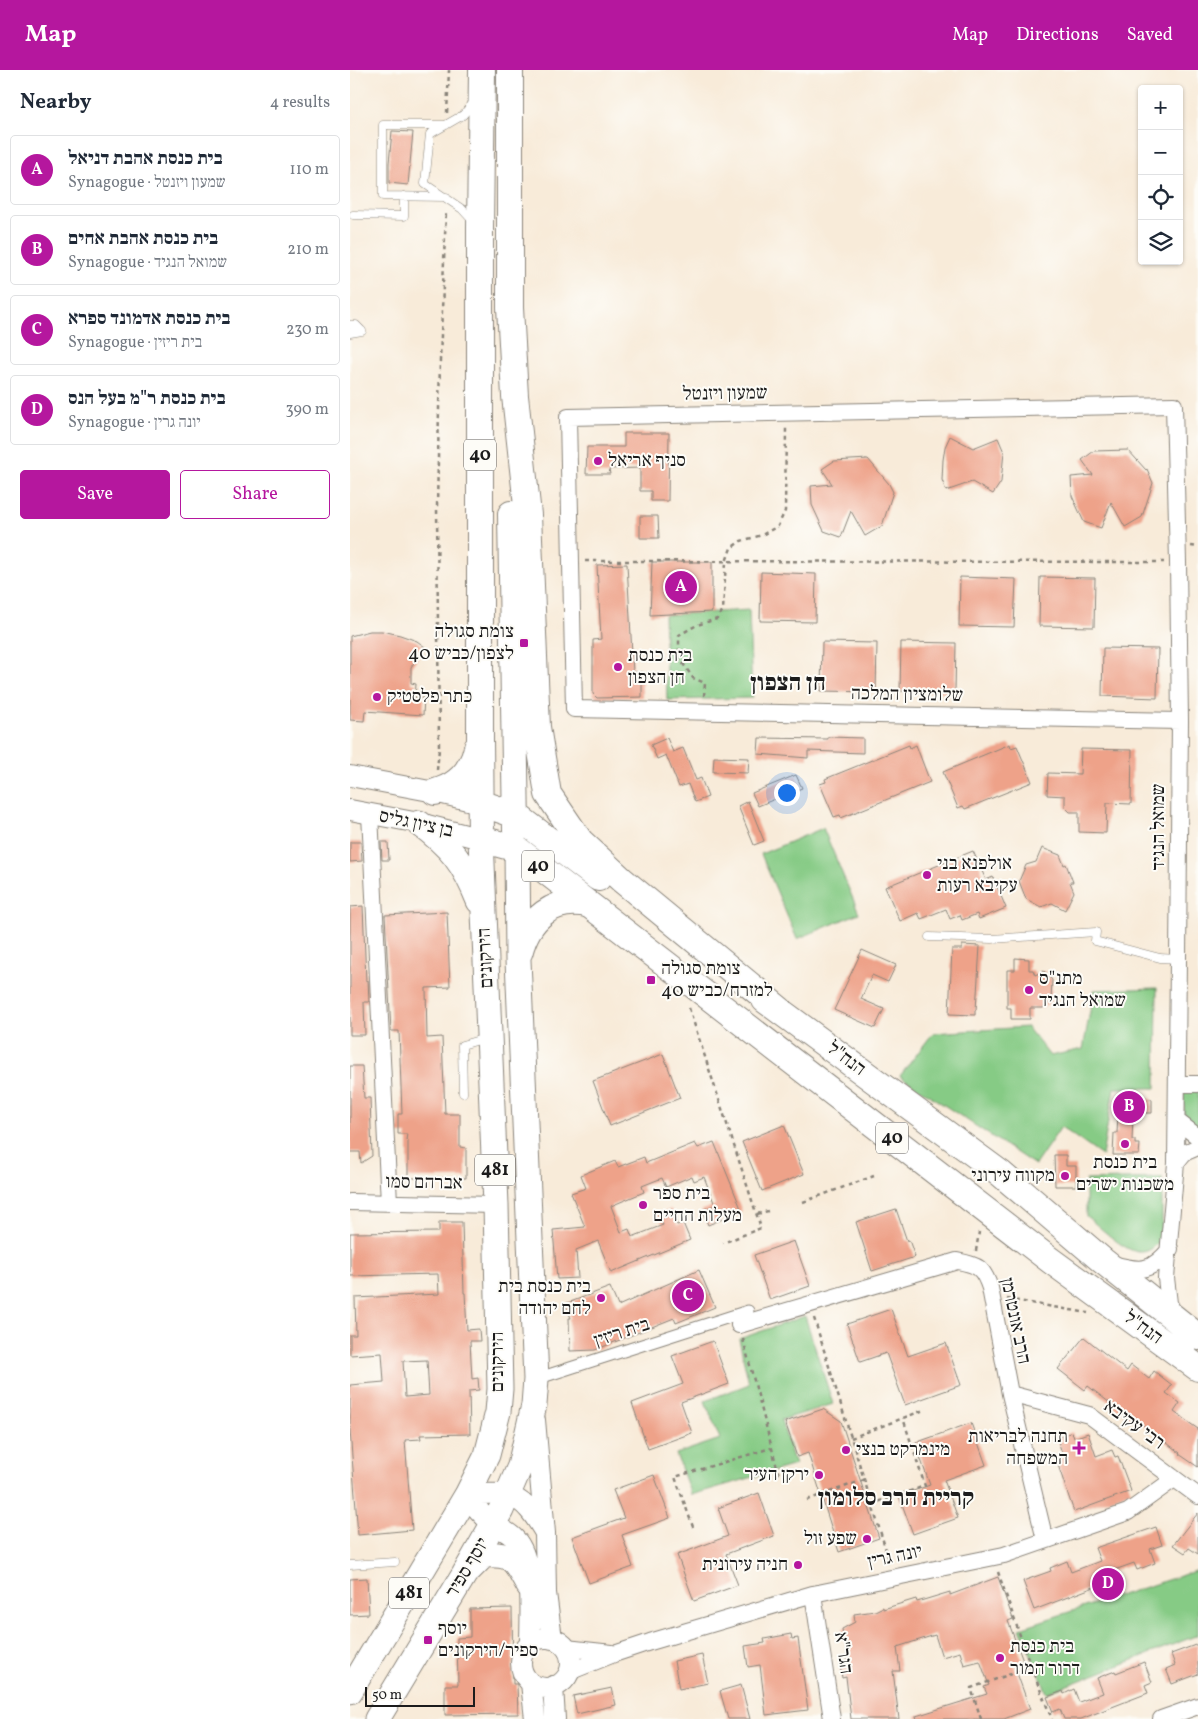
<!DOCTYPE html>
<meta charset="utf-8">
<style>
:root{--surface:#fff;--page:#f6f6f7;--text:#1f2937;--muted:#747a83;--line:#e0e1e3;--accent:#b5179e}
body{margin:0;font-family:Vollkorn,"Frank Ruhl Libre",serif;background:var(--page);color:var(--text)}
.controls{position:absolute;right:15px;top:15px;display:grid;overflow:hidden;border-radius:5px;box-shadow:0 1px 4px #0004}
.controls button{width:45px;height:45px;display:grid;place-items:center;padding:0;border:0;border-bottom:1px solid var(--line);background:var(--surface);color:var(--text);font:25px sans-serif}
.scale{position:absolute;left:15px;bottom:12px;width:110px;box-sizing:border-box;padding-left:5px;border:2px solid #1c1c1c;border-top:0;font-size:14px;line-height:18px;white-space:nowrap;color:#1c1c1c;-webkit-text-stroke:4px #fdfcf7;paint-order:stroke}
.you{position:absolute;left:436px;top:722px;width:18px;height:18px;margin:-12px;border:4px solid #fff;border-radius:50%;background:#1a73e8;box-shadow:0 0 0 8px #1a73e833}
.badge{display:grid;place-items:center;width:32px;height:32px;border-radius:50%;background:var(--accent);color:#fff;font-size:16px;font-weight:700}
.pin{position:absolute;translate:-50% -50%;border:2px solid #fff;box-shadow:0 1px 5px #0006}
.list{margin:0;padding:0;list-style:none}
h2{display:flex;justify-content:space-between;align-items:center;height:65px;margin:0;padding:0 20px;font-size:21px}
h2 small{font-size:16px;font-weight:400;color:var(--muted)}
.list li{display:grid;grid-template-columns:32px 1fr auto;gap:15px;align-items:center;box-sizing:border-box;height:70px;margin:0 10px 10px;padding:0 10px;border:1px solid var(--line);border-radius:5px}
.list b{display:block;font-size:19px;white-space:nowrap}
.list p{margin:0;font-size:16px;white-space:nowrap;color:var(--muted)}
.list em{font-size:16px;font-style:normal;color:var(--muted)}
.actions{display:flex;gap:10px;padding:15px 20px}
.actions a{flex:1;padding:11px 0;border:1px solid var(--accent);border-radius:5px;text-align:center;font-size:18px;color:var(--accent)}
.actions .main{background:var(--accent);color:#fff}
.icon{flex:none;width:28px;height:28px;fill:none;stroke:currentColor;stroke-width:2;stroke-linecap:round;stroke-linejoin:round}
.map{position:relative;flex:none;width:848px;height:1649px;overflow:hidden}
header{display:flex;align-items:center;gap:30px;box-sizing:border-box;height:70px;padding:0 25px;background:var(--accent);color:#fff}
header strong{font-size:24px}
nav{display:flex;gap:28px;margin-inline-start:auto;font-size:18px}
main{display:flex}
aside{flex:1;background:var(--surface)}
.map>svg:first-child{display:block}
</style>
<header>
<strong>Map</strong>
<nav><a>Map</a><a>Directions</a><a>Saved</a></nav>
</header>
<main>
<aside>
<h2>Nearby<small>4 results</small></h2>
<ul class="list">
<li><span class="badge">A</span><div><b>בית כנסת אהבת דניאל</b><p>Synagogue · שמעון ויזנטל</p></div><em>110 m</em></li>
<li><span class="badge">B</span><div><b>בית כנסת אהבת אחים</b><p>Synagogue · שמואל הנגיד</p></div><em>210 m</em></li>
<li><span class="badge">C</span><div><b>בית כנסת אדמונד ספרא</b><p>Synagogue · בית ריזין</p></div><em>230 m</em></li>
<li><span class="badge">D</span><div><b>בית כנסת ר&quot;מ בעל הנס</b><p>Synagogue · יונה גרין</p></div><em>390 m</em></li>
</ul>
<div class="actions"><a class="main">Save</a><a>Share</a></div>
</aside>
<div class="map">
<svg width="848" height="1649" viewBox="0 0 848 1649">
<rect width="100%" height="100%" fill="#fdfcf7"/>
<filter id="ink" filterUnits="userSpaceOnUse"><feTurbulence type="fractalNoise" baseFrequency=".02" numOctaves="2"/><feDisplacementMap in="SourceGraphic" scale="10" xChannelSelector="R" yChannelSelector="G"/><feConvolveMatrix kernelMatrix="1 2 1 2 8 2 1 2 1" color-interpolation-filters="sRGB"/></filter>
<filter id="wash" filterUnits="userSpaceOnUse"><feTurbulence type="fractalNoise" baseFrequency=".0096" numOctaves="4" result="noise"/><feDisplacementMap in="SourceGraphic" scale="20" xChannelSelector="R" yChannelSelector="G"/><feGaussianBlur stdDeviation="1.12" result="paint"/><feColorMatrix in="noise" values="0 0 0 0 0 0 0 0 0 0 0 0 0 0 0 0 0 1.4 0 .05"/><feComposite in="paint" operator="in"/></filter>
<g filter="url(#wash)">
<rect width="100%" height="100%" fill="#f8ebd9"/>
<path fill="#86cb85" stroke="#517450" d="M399,540L402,628L317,630L314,545Z
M473,758L509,843L447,869L411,784Z
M807,918L806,1018H764L752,1086L711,1057L685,1095L550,1006L583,963L677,957L700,986L733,979L744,920Z
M834,1020L848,1021V1058L834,1048Z
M812,1108V1168C806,1176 799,1183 789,1182C773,1181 748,1155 736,1146V1110Z
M455,1246L483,1334L431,1350L445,1395L341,1425L326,1384L370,1369L355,1331L399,1314L389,1269Z
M848,1500V1565L697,1623L670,1558Z"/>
<g id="blocks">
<path fill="#eea289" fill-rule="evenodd" d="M42,61L63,62L58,115L39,113V93Z
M274,363H319L318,431H301V421H290V398L259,399L260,404H236L237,377H274Z
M600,366L623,378L648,368L654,382L651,412L643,424L622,412L596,421L592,410L593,390L595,377Z
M778,380L796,400L797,399L803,413L792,447L775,457L761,432L751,458L734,452L722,426L721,407L743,405L732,390L744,381Z
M518,389L539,414L543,422L532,456L515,466L501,441L491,467L474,461L462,435L461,416L482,414L472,399L484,391Z
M290,446H308L309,468H290Z
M302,492H362V542L300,545Z
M277,494L283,602H292V627L247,628L243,624V570L251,569L247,495Z
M411,502L466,504L465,552L410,551Z
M610,507L666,509L664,557L609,556Z
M690,507L745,508L744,557L689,556Z
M20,561H32L50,565L67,571L75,577L61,597V613L66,614L65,628H74L73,645L15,641L14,651L0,650V566Z
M472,572L527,573L526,622L471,621Z
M551,572L606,573L605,622L550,621Z
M753,578L808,579L807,628L752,626Z
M478,667L513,668V683L458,681V688L408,684L409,668L478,669Z
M317,668L323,682L333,678L346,710L351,708L358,727L345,732L338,714L329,717L316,685L307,689L301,675Z
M660,674L661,678L667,676L682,712L615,739L613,736L608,738L593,702Z
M559,675L560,678L566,675L580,712L491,748L490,745L484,747L470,714L476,712L475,709Z
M731,679L782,680L781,734L757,733L756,763L729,762V742H720L715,737V726L697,725L698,703L730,704Z
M364,687L399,688L398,703L363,702Z
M446,705L452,718L408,736L402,723Z
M398,731L414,771L404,775L388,736Z
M0,772H11L12,791L0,792Z
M31,772H38L39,790H32Z
M692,778L710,785L714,795L716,794L723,812H720L724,822L715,840L702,833L691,837L676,829L669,811L676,795L686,792Z
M623,781L636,810L643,807L656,838L629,849L627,844L612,850L610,845L600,849L596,839L571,849L568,843L550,851L535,817Z
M13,836L16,911L18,910L19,932H14L15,965H0V837Z
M97,842L100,917L76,918L77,968L92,967L95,1044H110V1077L116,1078V1108H58V1070H56L57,1064H48V1044H52L49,961H41L35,845Z
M612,875L630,876L626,940H625V945L599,944L602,879H612Z
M512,880L546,895L538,912L522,905L511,929L534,939L525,958L484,940Z
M665,888L679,889V900H683L685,905L694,901L702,910L701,931L693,938H680V949H661V938H657V900H665Z
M313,984L330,1028L260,1056L243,1011Z
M0,996H12L14,1028H20L22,1086L11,1093L10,1082H0Z
M769,1026L802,1029V1043H790V1047L783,1046L782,1070H785V1074H790L789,1085H763L764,1063H767Z
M434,1055L454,1104L412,1121L392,1072Z
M364,1072L392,1141L358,1155L352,1140L365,1135L354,1107L344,1111L342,1106L316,1117L312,1108L292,1116L294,1122L261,1136L271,1162L279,1159L282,1167L313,1155L308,1144L321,1139L327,1155L333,1153L340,1170L261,1203L248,1171L226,1180L228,1208L207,1209L203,1160L235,1157L221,1123L236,1118L231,1105L265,1091L268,1097L294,1087L296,1093L345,1073L348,1078Z
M704,1085H716V1096H726V1116H705Z
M546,1139L557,1171L559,1170L565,1187L522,1201L506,1152Z
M89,1152H112L114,1223H115L117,1260L129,1259L130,1271H120L122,1309L128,1308L129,1320L119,1321L120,1364L70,1365L71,1369L55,1370L62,1460L8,1465L0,1360V1315L34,1312L32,1283L0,1285V1265H6L5,1228L89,1224L88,1204L0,1206V1163L89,1162ZM77,1290L79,1325L55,1327L53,1291Z
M444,1171L460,1216L420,1230L404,1185Z
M349,1200L365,1237L326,1253L324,1248L245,1280L220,1281L219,1248H221L215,1234L260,1217L268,1236Z
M541,1239L558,1286L596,1273L611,1315L555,1335L536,1283L510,1292L497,1254Z
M734,1267L777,1301L781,1295L799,1309L804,1301L822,1315L816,1323L830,1333L824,1342L848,1359V1397L829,1384L830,1383L784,1348L782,1350L738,1316L735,1320L708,1299Z
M363,1271L379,1314L331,1332L342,1363L298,1379L282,1333L333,1314L322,1286Z
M473,1339L491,1351L529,1468L489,1482L458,1383L447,1387L435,1352Z
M621,1353L636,1395L594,1410L608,1448L563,1464L549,1426L580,1415L565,1373Z
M722,1362L724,1368L738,1363L746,1386L762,1380L765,1387L768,1386L781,1421L724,1442L705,1386L712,1383L707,1368Z
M304,1405L320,1448L272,1465L283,1497L239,1513L222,1467L274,1448L263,1420Z
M409,1423L424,1466L376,1484L388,1515L344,1531L327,1485L378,1466L368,1438Z
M848,1443V1484L839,1478L835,1483L823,1475Z
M806,1457L812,1475L800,1479L805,1493L787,1500L784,1493L759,1502L766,1518L755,1522L752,1514L684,1540L673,1511L701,1501L700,1498L717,1491L721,1502L750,1491L745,1478Z
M648,1507L663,1549L658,1551L673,1591L664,1595L680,1639L654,1649H567L566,1646L637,1624L634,1617L639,1615L630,1591L614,1595L610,1582L592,1587L585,1565L547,1577L550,1601H543L549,1649H501L496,1607L492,1608L490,1595L498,1594L496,1572H494L492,1559L505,1552L504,1544L525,1541L533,1537V1539L566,1529L567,1532L600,1522V1525Z
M17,1508L19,1544L0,1545V1509Z
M162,1538L163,1614H167L168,1644L95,1645V1615H108L107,1568L120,1567V1539Z
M441,1564L442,1569L448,1568L458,1640L416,1645L410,1595L398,1597L395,1576L415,1573L414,1569Z
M848,1574V1604L822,1614L816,1599L825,1595L821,1584Z
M352,1585L358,1613L329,1619L324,1591Z
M794,1592L802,1612L795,1615L798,1623L731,1649H714L710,1639L703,1642L697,1627L713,1621L714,1624L724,1619L729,1632L753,1623L747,1608L765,1601L766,1603Z
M391,1615L400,1649H378L370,1621Z
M262,1618L266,1635L227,1644L223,1626Z"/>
</g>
</g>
<g filter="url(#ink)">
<use href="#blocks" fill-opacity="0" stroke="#8a847a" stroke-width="1"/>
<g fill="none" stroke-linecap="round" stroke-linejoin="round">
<g stroke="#8a847a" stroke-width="9">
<path id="service" d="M96,55H33V126L96,127
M3,145L54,146V126
M123,151L112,139L75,114L80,64L113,45L124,32
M0,255H6L12,261
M0,263L12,261
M579,867L642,869L746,862L745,871L810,888L828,889
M113,1023L112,975L136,968
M0,1495L45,1492"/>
</g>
<g stroke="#8a847a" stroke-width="13">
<path id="pedestrian" d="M186,1309L398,1241"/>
</g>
<g stroke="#8a847a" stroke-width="18">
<path id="minor" d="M20,744L39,1133
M827,1014H848
M827,1051L848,1067
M826,1093L834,1083L848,1077
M0,1132L146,1135
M763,1194C791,1202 801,1202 820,1179
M825,1246L819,1233L816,1208L826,1093L828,889L830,651L828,492L824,335L218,347L224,639L830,651
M389,1255L607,1191C628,1195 633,1197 640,1218L660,1324L695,1470
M660,1324L739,1345L848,1426
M463,1524L482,1649
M216,1578L262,1583
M219,1602L264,1584L300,1572L463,1524L654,1485L778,1442L824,1409
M811,1649L848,1636"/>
</g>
<g stroke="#8a847a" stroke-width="22">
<path id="tertiary" d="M0,706L85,722L130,733
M0,740L69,753L131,769
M185,1350L195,1463L196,1523L202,1569
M171 1593a25 25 0 1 1 50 0a25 25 0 1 1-50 0Z
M180,1574C180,1547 185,1489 165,1469C159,1462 150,1459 143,1454C132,1446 125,1436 117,1425C162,1421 172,1424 195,1463
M181,1613L185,1649
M203,1616L205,1649"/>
</g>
<g stroke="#8a847a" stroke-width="27">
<path id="primary" d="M69,753C101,777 114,793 129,831
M170,882C179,848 203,827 239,835
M119,1500L134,1485C165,1483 165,1492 179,1516
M0,1621L117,1425L137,1385L148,1342L150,1319L146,1135L131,769
M27,1649L114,1505L151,1440L170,1396L184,1335L186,1309L168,890L167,779"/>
</g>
<g stroke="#8a847a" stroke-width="28">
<path id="trunk" d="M132,0L130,158V668L131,769L167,779L700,1190L848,1298
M160,0V238L165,326L178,445L187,657L198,724L230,771L272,810L430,940
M161,444L166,760
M85,722C108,716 122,701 127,678
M130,733L166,745L248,808
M415,930L650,1103L753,1191L848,1267"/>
</g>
<path stroke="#8a847a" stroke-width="2.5" stroke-dasharray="4 4" stroke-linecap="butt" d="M97,43L99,0
M841,476L848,477
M235,491L814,492
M354,626L355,613L343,608L329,588V565L347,555L367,549L373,540L376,492L381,478L391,471L412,465L428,456L435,441L436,357
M87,700L89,679L87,437L90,290L96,141
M339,938L411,1158L373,1173
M453,1132L524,1106
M407,1144L418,1141
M626,1181L629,1162
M657,1229L738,1243
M464,1248L540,1493
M393,1269L429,1405
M501,1368L574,1340
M457,1430L514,1410
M521,1434L575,1416L553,1348
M343,1457L325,1407L421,1378
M648,1502L681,1597
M631,1649L621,1618L681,1597L702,1649"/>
<use href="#service" stroke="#fff" stroke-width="8"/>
<use href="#pedestrian" stroke="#fff" stroke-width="11"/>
<use href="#minor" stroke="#fff" stroke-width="16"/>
<use href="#tertiary" stroke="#fff" stroke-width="20"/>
<use href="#primary" stroke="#fff" stroke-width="25"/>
<use href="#trunk" stroke="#fff" stroke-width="26"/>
</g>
</g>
<g fill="#b5179e" stroke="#fdfcf7" stroke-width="2">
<circle cx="248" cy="391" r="5"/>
<rect x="169" y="568" width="10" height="10" rx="2.5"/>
<circle cx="268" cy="597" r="5"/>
<circle cx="27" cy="627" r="5"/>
<circle cx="577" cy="805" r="5"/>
<rect x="296" y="905" width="10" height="10" rx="2.5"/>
<circle cx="679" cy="920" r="5"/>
<circle cx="775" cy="1074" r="5"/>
<circle cx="715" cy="1106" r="5"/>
<circle cx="293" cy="1135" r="5"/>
<circle cx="251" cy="1228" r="5"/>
<path d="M726.5 1370.5h5v5h5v5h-5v5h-5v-5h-5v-5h5z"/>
<circle cx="496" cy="1380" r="5"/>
<circle cx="469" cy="1405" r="5"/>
<circle cx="517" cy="1469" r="5"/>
<circle cx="448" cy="1495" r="5"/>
<rect x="73" y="1565" width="10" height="10" rx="2.5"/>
<circle cx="650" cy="1588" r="5"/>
</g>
<g text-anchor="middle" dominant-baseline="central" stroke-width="4" stroke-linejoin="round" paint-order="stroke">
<g fill="#fdfcf7" stroke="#605f5e" stroke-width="1">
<rect x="114" y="369.5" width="32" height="31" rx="4"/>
<rect x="172" y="780.5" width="32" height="31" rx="4"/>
<rect x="526" y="1052.5" width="32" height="31" rx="4"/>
<rect x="125" y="1084.5" width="40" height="31" rx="4"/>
<rect x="39" y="1507.5" width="40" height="31" rx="4"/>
</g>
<g font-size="18" font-weight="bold" fill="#1c1c1c">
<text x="130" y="385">40</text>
<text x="188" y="796">40</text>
<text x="542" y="1068">40</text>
<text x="145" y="1100">481</text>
<text x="59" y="1523">481</text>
</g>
<g font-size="19" fill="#1c1c1c" stroke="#fdfcf7">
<text transform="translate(375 324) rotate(-1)">שמעון ויזנטל</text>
<text transform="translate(557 625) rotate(1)">שלומציון המלכה</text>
<text transform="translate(66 754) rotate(12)">בן ציון גליס</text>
<text transform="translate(809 757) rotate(-90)">שמואל הנגיד</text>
<text transform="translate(136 888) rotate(-93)">הירקונים</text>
<text transform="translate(496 989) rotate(37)">הנח"ל</text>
<text transform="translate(74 1113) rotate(1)">אברהם סמו</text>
<text transform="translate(665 1251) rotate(78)">הרב אונטרמן</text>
<text transform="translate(793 1258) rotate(36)">הנח"ל</text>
<text transform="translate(272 1263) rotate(-18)">בית ריזין</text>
<text transform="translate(148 1292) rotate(-90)">הירקונים</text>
<text transform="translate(784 1355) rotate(36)">רבי עקיבא</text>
<text transform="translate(545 1487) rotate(-12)">יונה גרין</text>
<text transform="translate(118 1498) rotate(-59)">יוסף ספיר</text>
<text transform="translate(493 1583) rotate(82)">הגר"א</text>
</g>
<g font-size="19" fill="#1c1c1c" stroke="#fdfcf7" text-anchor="start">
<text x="258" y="391">סניף אריאל</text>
<text x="164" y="562" text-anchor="end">צומת סגולה<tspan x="164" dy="22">לצפון/כביש 40</tspan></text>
<text x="278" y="586">בית כנסת<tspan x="278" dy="22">חן הצפון</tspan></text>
<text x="37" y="627">כתר פלסטיק</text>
<text x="587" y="794">אולפנא בני<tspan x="587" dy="22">עקיבא רעות</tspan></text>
<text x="311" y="899">צומת סגולה<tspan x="311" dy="22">למזרח/כביש 40</tspan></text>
<text x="689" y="909">מתנ"ס<tspan x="689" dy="22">שמואל הנגיד</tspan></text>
<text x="775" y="1093" text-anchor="middle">בית כנסת<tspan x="775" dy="22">משכנות ישרים</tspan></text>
<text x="705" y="1106" text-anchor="end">מקווה עירוני</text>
<text x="303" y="1124">בית ספר<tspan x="303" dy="22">מעלות החיים</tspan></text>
<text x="241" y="1217" text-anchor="end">בית כנסת בית<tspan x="241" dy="22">לחם יהודה</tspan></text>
<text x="718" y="1367" text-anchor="end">תחנה לבריאות<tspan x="718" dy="22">המשפחה</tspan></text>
<text x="506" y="1380">מינמרקט בנצי</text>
<text x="459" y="1405" text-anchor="end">ירקן העיר</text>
<text x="507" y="1469" text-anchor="end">שפע זול</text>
<text x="438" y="1495" text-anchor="end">חניה עירונית</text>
<text x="88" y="1559">יוסף<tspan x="88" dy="22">ספיר/הירקונים</tspan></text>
<text x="660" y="1577">בית כנסת<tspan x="660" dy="22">דרור המור</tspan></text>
</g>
<g font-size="24" font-weight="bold" fill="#1c1c1c" stroke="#fdfcf7">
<text x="438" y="614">חן הצפון</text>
<text x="546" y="1429">קריית הרב סלומון</text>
</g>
</g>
</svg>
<div class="controls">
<button>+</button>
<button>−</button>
<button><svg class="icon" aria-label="locate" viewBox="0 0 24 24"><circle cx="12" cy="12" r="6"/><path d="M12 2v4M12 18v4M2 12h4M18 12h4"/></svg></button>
<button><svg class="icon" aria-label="layers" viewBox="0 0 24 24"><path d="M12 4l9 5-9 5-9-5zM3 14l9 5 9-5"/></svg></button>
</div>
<div class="scale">50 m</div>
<div class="you"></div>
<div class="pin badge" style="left:331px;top:517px">A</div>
<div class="pin badge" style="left:779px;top:1037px">B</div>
<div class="pin badge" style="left:338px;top:1226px">C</div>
<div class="pin badge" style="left:758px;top:1514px">D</div>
</div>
</main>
